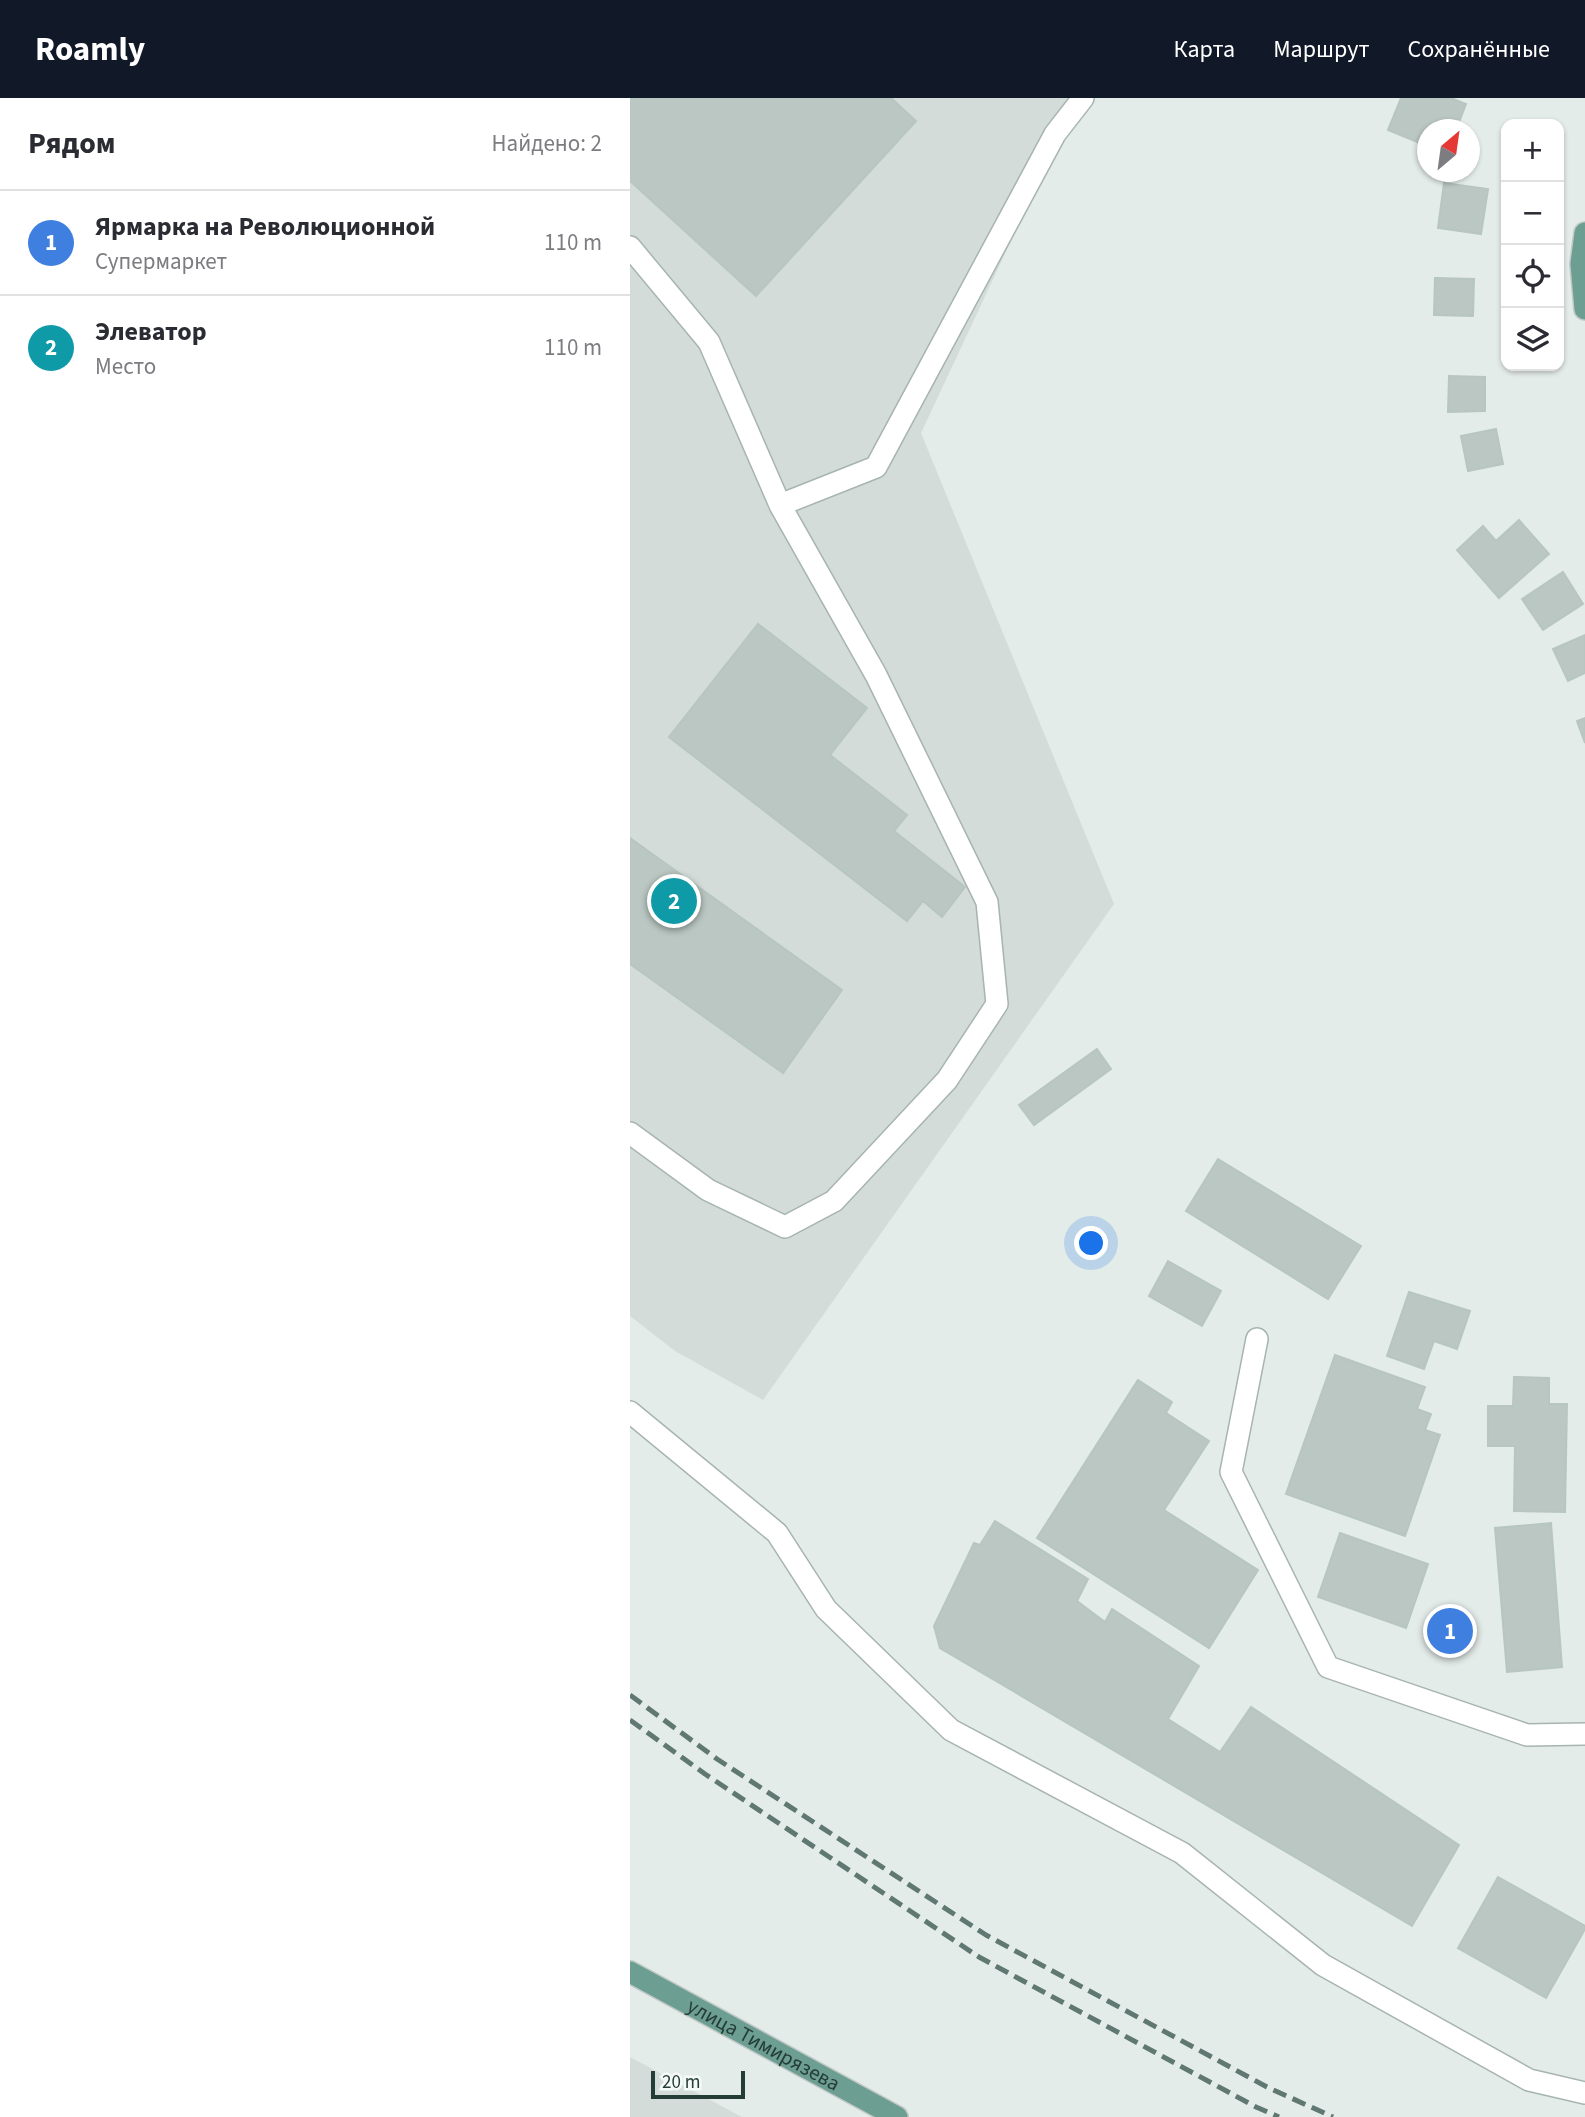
<!DOCTYPE html>
<html lang="ru">
<meta charset="utf-8">
<style>
:root{--surface:#fff;--page:#f7f7f7;--text:#2b2b33;--muted:#7c7c81;--line:#e1e1e2;--accent:#111827}
body{margin:0;font-family:"Source Sans 3",sans-serif;background:var(--page);color:var(--text)}
.controls{position:absolute;right:21px;top:21px;display:grid;overflow:hidden;border-radius:14px;box-shadow:0 2px 5px #0004}
.controls button{width:63px;height:63px;display:grid;place-items:center;padding:0;border:0;border-bottom:2px solid var(--line);background:var(--surface);color:var(--text);font:35px sans-serif}
.compass{position:absolute;left:787px;top:21px;width:63px;height:63px;border-radius:50%;background:var(--surface);box-shadow:0 2px 5px #0004;rotate:29deg}
.scale{position:absolute;left:21px;bottom:18px;width:94px;box-sizing:border-box;padding-left:7px;border:4px solid #253d37;border-top:0;font-size:19px;line-height:24px;white-space:nowrap;color:#253d37;-webkit-text-stroke:5px #f5f9f7;paint-order:stroke}
.you{position:absolute;left:462px;top:1146px;width:24px;height:24px;margin:-18px;border:5px solid #fff;border-radius:50%;background:#1a73e8;box-shadow:0 0 0 10px #1a73e833}
.badge{display:grid;place-items:center;width:46px;height:46px;border-radius:50%;background:var(--accent);color:#fff;font-size:23px;font-weight:700}
.pin{position:absolute;translate:-50% -50%;border:4px solid #fff;box-shadow:0 2px 7px #0006}
.list{margin:0;padding:0;list-style:none}
h2{display:flex;justify-content:space-between;align-items:center;height:91px;margin:0;padding:0 28px;font-size:30px}
h2 small{font-size:23px;font-weight:400;color:var(--muted)}
.list li{display:grid;grid-template-columns:46px 1fr auto;gap:21px;align-items:center;box-sizing:border-box;height:105px;padding:0 28px;border-top:2px solid var(--line)}
.list b{display:block;font-size:26px;white-space:nowrap}
.list p{margin:0;font-size:23px;white-space:nowrap;color:var(--muted)}
.list em{font-size:23px;font-style:normal;color:var(--muted)}
.icon{flex:none;width:38px;height:38px;fill:none;stroke:currentColor;stroke-width:2;stroke-linecap:round;stroke-linejoin:round}
.map{position:relative;flex:none;width:955px;height:2019px;overflow:hidden}
header{display:flex;align-items:center;gap:42px;box-sizing:border-box;height:98px;padding:0 35px;background:var(--accent);color:#fff}
header strong{font-size:33px}
nav{display:flex;gap:38px;margin-inline-start:auto;font-size:24px}
main{display:flex}
aside{flex:1;background:var(--surface)}
.map>svg:first-child{display:block}
</style>
<header>
<strong>Roamly</strong>
<nav><a>Карта</a><a>Маршрут</a><a>Сохранённые</a></nav>
</header>
<main>
<aside>
<h2>Рядом<small>Найдено: 2</small></h2>
<ul class="list">
<li><span class="badge" style="background:#3f7fe0">1</span><div><b>Ярмарка на Революционной</b><p>Супермаркет</p></div><em>110 m</em></li>
<li><span class="badge" style="background:#0f9aa8">2</span><div><b>Элеватор</b><p>Место</p></div><em>110 m</em></li>
</ul>
</aside>
<div class="map">
<svg width="955" height="2019" viewBox="0 0 955 2019">
<rect width="100%" height="100%" fill="#e4ece9"/>
<path fill="#d3dcd8" d="M0,0H448L291,335L484,806L133,1302L45,1253L0,1218Z
M0,1959L112,2019H0Z"/>
<path fill="#bac7c2" stroke="#b7c6c0" stroke-width="2" d="M0,0H261L286,23L126,198L0,83Z
M771,0H821L836,6L826,32H797V48L758,32Z
M814,85L858,91L851,136L808,130Z
M805,180L844,181L843,218L804,217Z
M819,278L855,279V313L818,314Z
M866,331L873,366L838,373L831,338Z
M889,422L919,456L869,500L827,452L853,428L866,443Z
M933,474L953,506L913,532L892,501Z
M128,526L237,610L200,657L277,717L264,733L335,789L312,819L293,803L277,823L39,639Z
M955,537V575L938,583L923,551Z
M955,620V645L947,623Z
M0,740L212,892L153,975L0,866Z
M467,951L481,971L404,1027L389,1007Z
M588,1061L731,1148L698,1201L556,1113Z
M538,1163L591,1193L572,1228L519,1198Z
M779,1194L840,1213L827,1251L804,1243L794,1271L757,1258Z
M705,1257L795,1289L787,1311L801,1316L795,1332L810,1337L775,1438L656,1396Z
M884,1279L919,1280V1306H937L935,1414L884,1413L885,1348H858V1308H883Z
M508,1282L542,1304L536,1315L579,1343L534,1412L628,1472L579,1550L407,1440Z
M365,1423L458,1481L447,1503L475,1524L482,1511L569,1568L538,1621L590,1654L621,1609L829,1747L782,1828L310,1550L304,1528L344,1445L350,1447Z
M921,1425L932,1569L877,1574L865,1430Z
M710,1435L798,1466L776,1530L688,1499Z
M868,1779L955,1828V1831L916,1900L828,1850Z"/>
<g fill="none" stroke-linecap="round" stroke-linejoin="round">
<g stroke="#a7b4b0" stroke-width="24">
<path id="minor" d="M0,149L79,244L150,407L246,577L357,804L367,906L317,982L204,1103L155,1129L78,1092L0,1035
M150,407L246,369L425,36L453,0
M627,1241L601,1374L698,1569L897,1637L955,1636
M0,1314L147,1435L196,1511L321,1632L552,1755L693,1867L899,1982L955,1995"/>
</g>
<g stroke="#c2c9c7" stroke-width="24">
<g id="major">
<path d="M955,135L951,166L955,211"/>
<path id="s1" d="M0,1874L267,2019"/>
</g>
</g>
<use href="#minor" stroke="#fff" stroke-width="21"/>
<use href="#major" stroke="#6d9e92" stroke-width="21"/>
<path stroke="#607872" stroke-width="5" stroke-dasharray="14 7" stroke-linecap="butt" d="M0,1597L87,1661L356,1837L637,1989L703,2019
M0,1622L75,1676L349,1859L626,2009L649,2019"/>
</g>
<g text-anchor="middle" dominant-baseline="central" stroke-width="5" stroke-linejoin="round" paint-order="stroke">
<g font-size="21" fill="#253d37" stroke="#f5f9f7">
<text stroke="none"><textPath href="#s1" startOffset="152">улица Тимирязева</textPath></text>
</g>
</g>
</svg>
<div class="controls">
<button>+</button>
<button>−</button>
<button><svg class="icon" aria-label="locate" viewBox="0 0 24 24"><circle cx="12" cy="12" r="6"/><path d="M12 2v4M12 18v4M2 12h4M18 12h4"/></svg></button>
<button><svg class="icon" aria-label="layers" viewBox="0 0 24 24"><path d="M12 4l9 5-9 5-9-5zM3 14l9 5 9-5"/></svg></button>
</div>
<svg class="compass" viewBox="-18 -18 36 36"><path d="M0-13l5 13h-10z" fill="#e53935"/><path d="M0 13l5-13h-10z" fill="#7c7c81"/></svg>
<div class="scale">20 m</div>
<div class="you"></div>
<div class="pin badge" style="left:820px;top:1533px;background:#3f7fe0">1</div>
<div class="pin badge" style="left:44px;top:803px;background:#0f9aa8">2</div>
</div>
</main>
